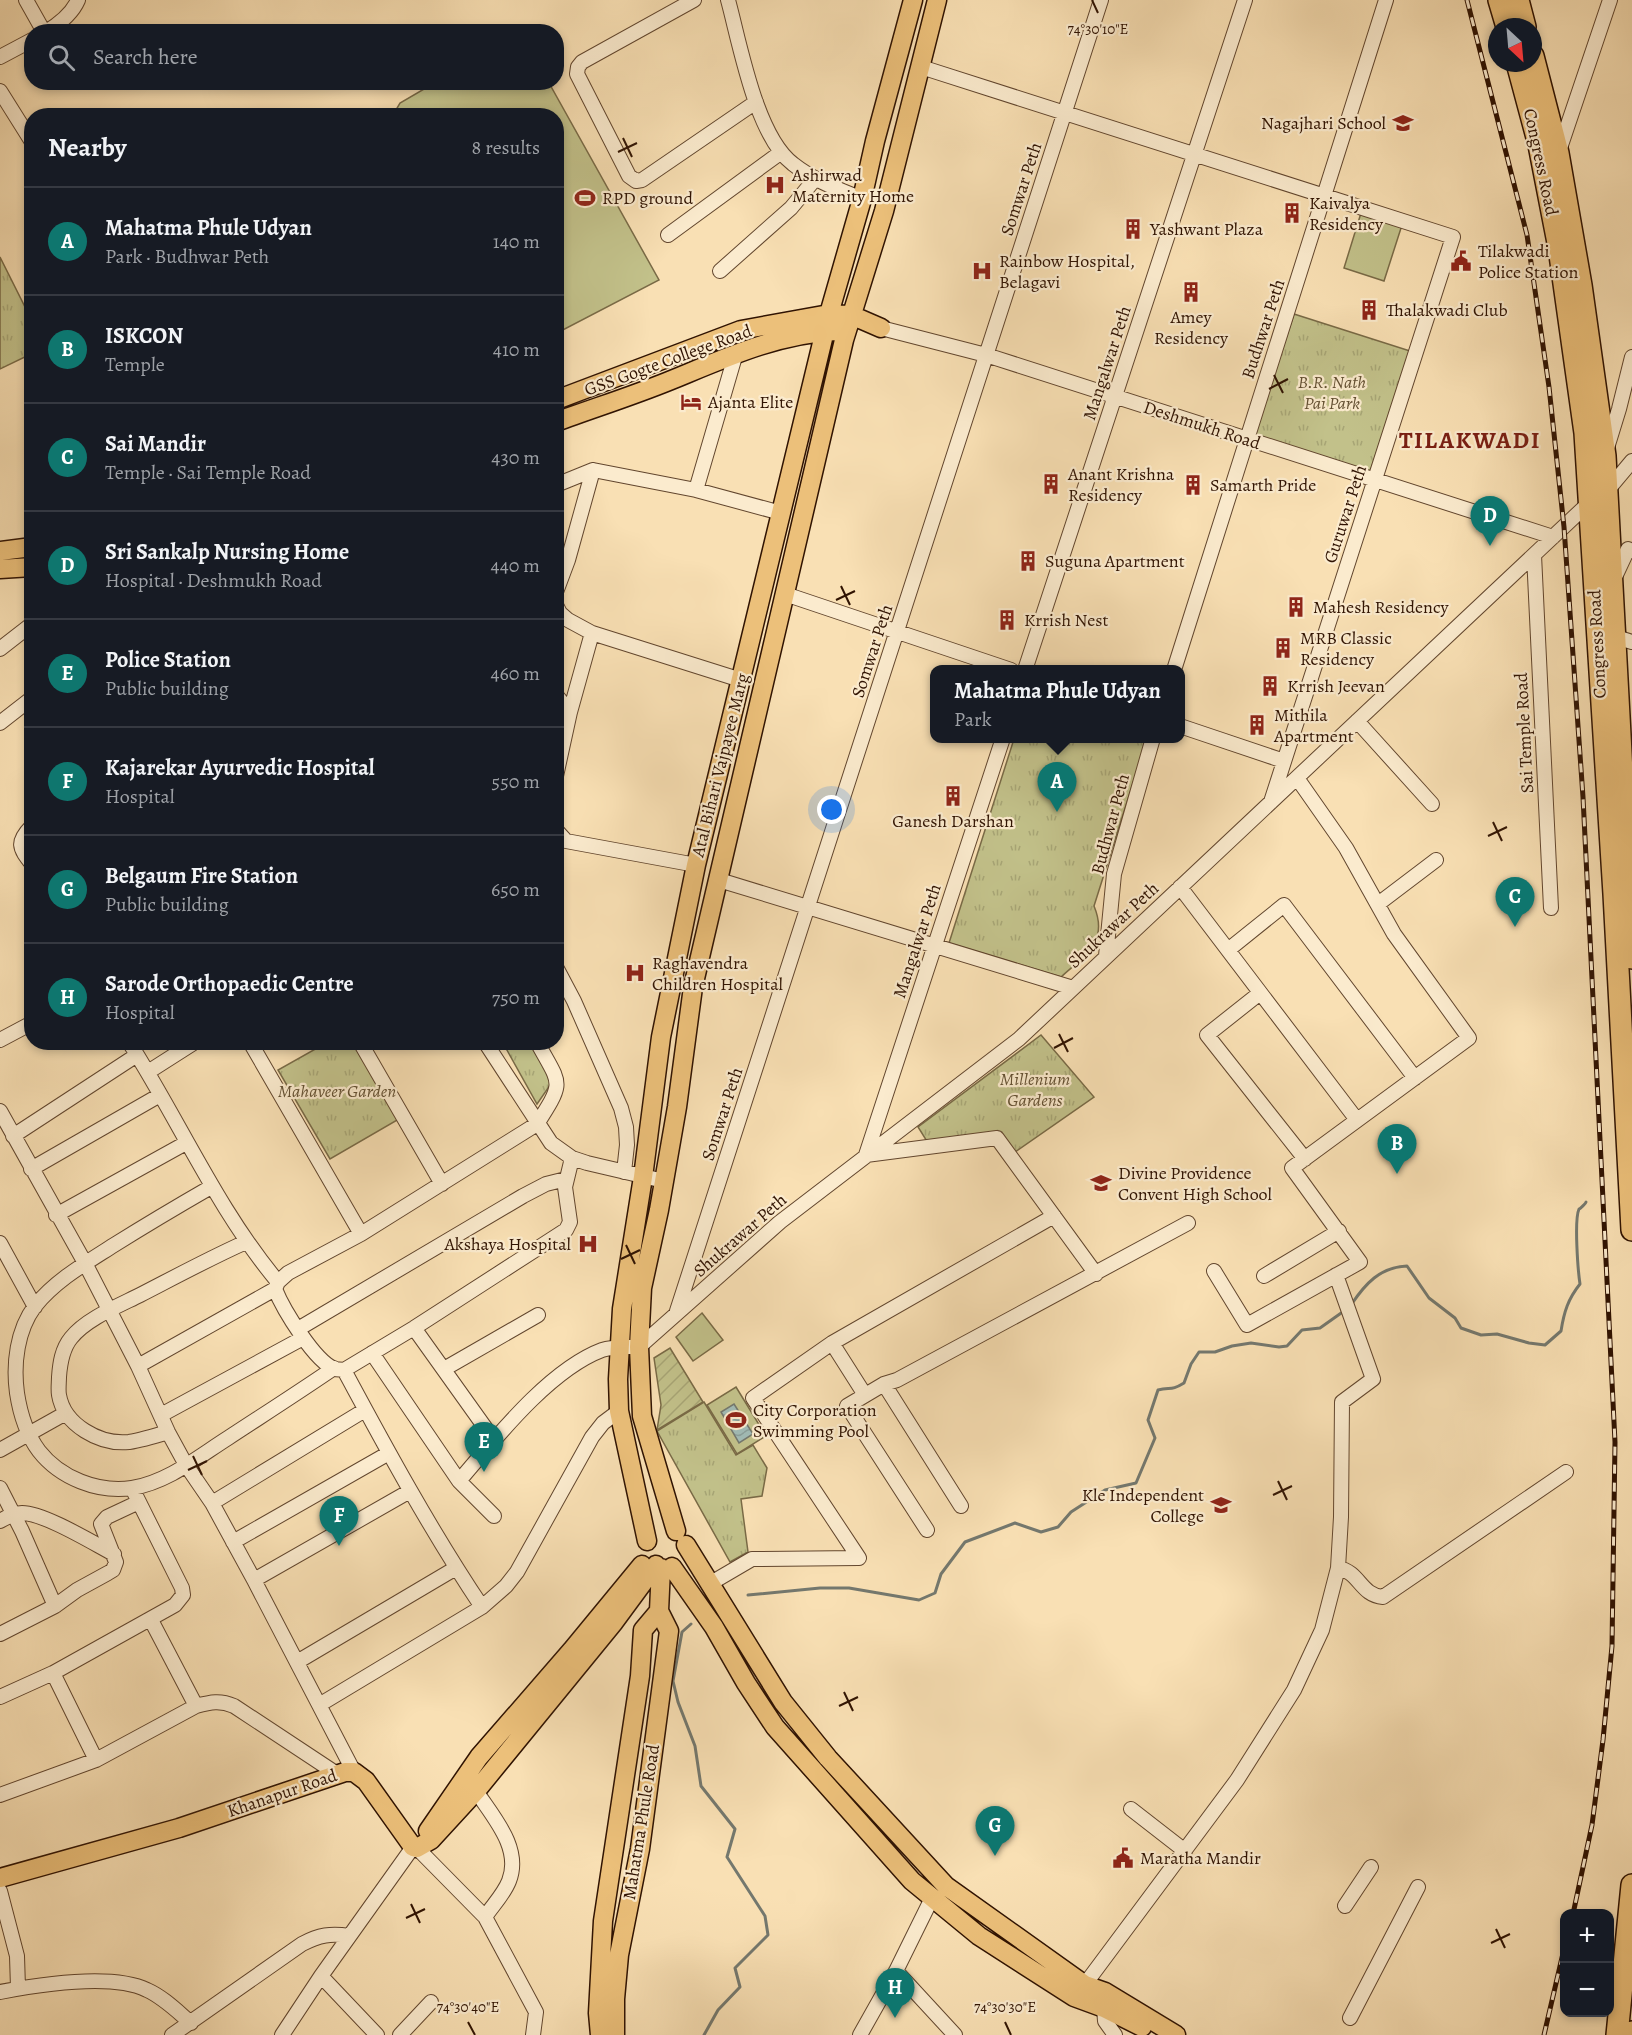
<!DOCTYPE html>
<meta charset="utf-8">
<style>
:root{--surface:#171b24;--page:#20242c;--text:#f1f3f6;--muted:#9ea1a6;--line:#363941;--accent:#0f766e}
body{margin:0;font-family:Alegreya,serif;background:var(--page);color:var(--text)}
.controls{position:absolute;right:18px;bottom:18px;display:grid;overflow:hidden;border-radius:12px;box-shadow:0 3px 9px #0003}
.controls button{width:54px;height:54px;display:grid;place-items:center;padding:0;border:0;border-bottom:2px solid var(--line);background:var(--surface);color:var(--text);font:30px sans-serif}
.compass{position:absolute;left:1488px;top:18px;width:54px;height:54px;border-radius:50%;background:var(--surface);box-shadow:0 3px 9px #0003;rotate:154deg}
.you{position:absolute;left:832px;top:810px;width:21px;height:21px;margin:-15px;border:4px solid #fff;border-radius:50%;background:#1a73e8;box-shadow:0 0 0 9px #1a73e833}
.badge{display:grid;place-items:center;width:39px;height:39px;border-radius:50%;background:var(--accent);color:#fff;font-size:20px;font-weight:700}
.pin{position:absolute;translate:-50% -50px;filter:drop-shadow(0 2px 3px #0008)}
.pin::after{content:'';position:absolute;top:32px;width:21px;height:18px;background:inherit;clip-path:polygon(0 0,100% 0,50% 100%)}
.popup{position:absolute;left:930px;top:665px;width:255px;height:78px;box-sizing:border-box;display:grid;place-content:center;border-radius:12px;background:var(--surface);filter:drop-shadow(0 2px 4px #0005);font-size:20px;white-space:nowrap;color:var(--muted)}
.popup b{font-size:22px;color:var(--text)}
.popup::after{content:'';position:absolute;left:50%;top:100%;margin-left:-12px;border:12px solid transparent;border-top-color:var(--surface)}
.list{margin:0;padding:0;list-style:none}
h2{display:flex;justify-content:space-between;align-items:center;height:78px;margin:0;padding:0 24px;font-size:26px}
h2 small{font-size:20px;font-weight:400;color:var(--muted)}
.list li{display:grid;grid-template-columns:39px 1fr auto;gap:18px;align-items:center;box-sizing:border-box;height:108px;padding:0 24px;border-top:2px solid var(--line)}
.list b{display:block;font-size:22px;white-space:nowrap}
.list p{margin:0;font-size:20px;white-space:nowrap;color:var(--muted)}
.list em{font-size:20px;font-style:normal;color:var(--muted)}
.icon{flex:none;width:33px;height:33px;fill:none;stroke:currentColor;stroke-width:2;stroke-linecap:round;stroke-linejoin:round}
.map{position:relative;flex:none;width:1632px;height:2035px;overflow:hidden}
.search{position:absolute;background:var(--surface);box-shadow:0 3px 9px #0003;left:24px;top:24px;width:540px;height:66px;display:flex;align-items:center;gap:15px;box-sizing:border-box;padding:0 21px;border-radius:24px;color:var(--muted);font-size:22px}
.panel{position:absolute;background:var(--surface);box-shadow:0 3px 9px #0003;left:24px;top:108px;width:540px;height:942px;border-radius:24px}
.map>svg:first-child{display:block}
</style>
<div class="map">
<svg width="1632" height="2035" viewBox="0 0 1632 2035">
<defs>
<pattern id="park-tufts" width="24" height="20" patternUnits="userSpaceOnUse" patternTransform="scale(1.5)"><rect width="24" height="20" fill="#c2c18a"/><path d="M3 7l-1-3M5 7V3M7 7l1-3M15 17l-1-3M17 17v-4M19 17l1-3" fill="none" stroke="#a7a575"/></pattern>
<pattern id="garden-furrows" width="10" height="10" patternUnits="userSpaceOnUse" patternTransform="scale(1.5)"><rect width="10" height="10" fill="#c2c18a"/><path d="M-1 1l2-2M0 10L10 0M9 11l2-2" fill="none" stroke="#a7a575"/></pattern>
<pattern id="water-waves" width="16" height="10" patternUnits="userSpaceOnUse" patternTransform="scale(1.5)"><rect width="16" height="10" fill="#a1bbb6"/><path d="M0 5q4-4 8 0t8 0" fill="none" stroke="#8ba09b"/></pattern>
</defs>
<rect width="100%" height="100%" fill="#f9e0b4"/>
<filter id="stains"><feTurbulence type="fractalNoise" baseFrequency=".00333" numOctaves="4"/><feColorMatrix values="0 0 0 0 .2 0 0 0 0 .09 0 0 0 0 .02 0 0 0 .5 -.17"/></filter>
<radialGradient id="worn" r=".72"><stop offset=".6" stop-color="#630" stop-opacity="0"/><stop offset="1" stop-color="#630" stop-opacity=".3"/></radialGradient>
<path fill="url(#park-tufts)" stroke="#796a46" stroke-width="1.5" d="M0,257L31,319V354L0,369Z
M1294,314L1410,351L1370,472L1254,435Z
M1014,739H1147L1094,906C1109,942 1085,955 1061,977L949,943Z
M1041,1035L1094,1097L1015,1152L1000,1133L928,1143L918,1127Z
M326,1043H355L399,1119L330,1159L278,1070Z
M503,1043H533L553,1081L537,1104Z
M704,1402L736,1455L753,1445L767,1468L762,1496L741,1499L748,1552L730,1562L657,1431Z"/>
<path fill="url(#garden-furrows)" stroke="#796a46" stroke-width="1.5" d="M670,1348L703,1402L657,1430L661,1405L654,1358Z"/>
<path fill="#c2c18a" stroke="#796a46" stroke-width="1.5" d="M436,82L549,83L659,280L557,333L556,116L393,115L400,103Z
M1361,213L1402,225L1384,281L1344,268Z
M702,1313L723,1340L693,1361L676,1337Z
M736,1387L766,1436L737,1454L707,1405Z"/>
<path fill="url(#water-waves)" stroke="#74786e" stroke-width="1.5" d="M734,1404L753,1434L739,1443L721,1412Z"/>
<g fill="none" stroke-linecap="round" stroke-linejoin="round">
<path stroke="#74786e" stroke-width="3" d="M1351,1305C1365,1284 1380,1267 1407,1266L1429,1298L1455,1318L1461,1328L1481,1335L1497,1334L1529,1343L1545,1345L1561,1331C1564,1312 1568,1299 1580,1284C1578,1271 1574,1220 1579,1209C1580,1209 1586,1203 1586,1202
M748,1595L820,1588H849L919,1600L935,1593L941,1574L965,1542L1015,1523L1041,1532L1058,1527L1071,1512L1105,1490L1136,1483L1155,1438L1148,1420L1158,1390C1171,1387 1171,1391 1184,1383L1191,1364L1199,1352H1215L1232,1346L1251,1343L1279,1347L1287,1346L1302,1330L1320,1328L1344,1311
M691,1624L682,1632L673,1681L678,1702L695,1746L701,1786L735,1829L727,1857L765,1916L768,1935L735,1968L740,1987L718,2010L704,2035"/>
<g stroke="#62462e" stroke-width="16">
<path id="minor" d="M26,0L44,32
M694,0L582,62L578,67L577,74L629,176L636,181L642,180L756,102
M728,0C740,44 756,136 793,164C813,180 838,189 862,199
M46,32C59,24 72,14 78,0
M0,57L32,40
M921,67L1453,237L1271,802
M0,91L32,142
M1559,151L1610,0
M668,235L780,153
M720,271L791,208L815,179
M881,328L986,355L1553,537
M1607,448L1619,409L1632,357
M556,485L593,470L696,490L781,513
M696,490L736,353
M1606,492L1632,461
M1534,555L1551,908
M1614,579L1628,549L1632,551
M556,592L568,560L593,470
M785,594L1011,670
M556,605L560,613L568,620L592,633L741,680
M1613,636L1632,642
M0,649L32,624
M1025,670L1245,0
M1174,670L1386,0
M556,695L570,712
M1357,721L1432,804
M0,723L32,698
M1180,726L1284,761
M1003,738L866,1155L997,1138L1096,1274
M556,776L570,712L592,633
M32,826C16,842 19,848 32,864
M556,830L566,841L696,865
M719,880L1073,988
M1180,887L1357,1120
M1378,904L1436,860
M1228,950L1284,905L1415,1078
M1106,956L1114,874L1153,738
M556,967L574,1001L621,1108L626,1127L627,1145L624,1172
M1260,993L1207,1035L1305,1159
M0,1040L32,1023
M129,1042C180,1122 217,1209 278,1282
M250,1042L361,1234
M360,1042L442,1184
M485,1042L551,1143L572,1158L587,1163L664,1181
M537,1042C561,1086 565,1080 537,1124L361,1234L288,1273L278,1282L275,1289C283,1309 315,1362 335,1369C338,1370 341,1369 344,1370L414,1328L566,1230L570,1222L565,1187L572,1158
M148,1072L195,1042
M0,1111L85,1263L138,1366L168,1432L186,1465L212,1503L254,1580L354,1772
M13,1136L137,1055
M31,1169L160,1095
M211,1187C178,1206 146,1225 114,1245C86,1263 56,1280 35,1306C17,1330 13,1364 17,1393C20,1413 27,1435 39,1451C60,1478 98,1493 132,1488C168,1482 198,1457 228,1438C263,1415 299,1392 334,1368
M56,1215L186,1143
M0,1243L35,1307
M1214,1271L1247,1325L1360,1262L1292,1168L1469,1038L1394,934L1346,848L1297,778
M1264,1276L1339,1231
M677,1311L1101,0
M414,1328L494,1440
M298,1329L523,1196L546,1184L566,1179
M832,1343L865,1395
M372,1353L459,1481L494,1516
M138,1366L275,1289
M444,1369L538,1315
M344,1370C387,1450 431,1531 482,1607
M884,1384L961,1506
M161,1415L303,1338
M168,1432C155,1436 142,1440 129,1442C100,1445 64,1425 59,1395C58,1390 59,1382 59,1377C60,1363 62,1349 71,1338C86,1319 118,1306 140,1295C175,1277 210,1258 246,1242
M0,1450L66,1413
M459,1481C495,1439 549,1370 602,1350C613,1346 626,1347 639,1347L780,1222L1019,1039L1589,503
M0,1488L22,1531L55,1606
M212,1503L365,1410
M0,1521C7,1517 14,1513 22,1513C44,1513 93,1543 114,1554
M927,1530L847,1406L884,1384L897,1380L1188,1223
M233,1542L389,1453
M859,1558L753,1398L832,1343L1054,1216
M1338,1568C1360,1572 1360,1595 1383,1597L1566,1472
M254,1580L410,1491
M711,1583L752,1559L859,1558
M151,1620L196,1706
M0,1634L55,1606L77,1590L108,1573L113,1570L116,1562L101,1524L107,1517L139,1502
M297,1662L456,1568
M53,1673L96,1760
M0,1697L53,1673L175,1605L183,1595L182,1588L132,1488
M319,1705L482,1607L506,1586L517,1572L592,1437L603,1423L619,1411
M476,1791C493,1817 522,1848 509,1881C504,1894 493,1905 485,1917
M0,1795L96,1760L196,1706C211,1702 220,1700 234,1706L337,1774
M1131,1809L1185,1851
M417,1848L485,1917L536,2012L533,2035
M0,1891L17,1956L18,1988
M1345,1906L1371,1867
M896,1971L955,2035
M321,1976L377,2035
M1080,1991L1237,1780L1294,1690L1322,1630L1338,1568L1341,1517L1342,1402L1373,1379L1336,1275
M0,1992C37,1985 112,1973 147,1990C163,1997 177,2011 191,2023
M1104,2008L1105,2021L1115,2035
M1350,2018L1418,1887
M172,2035L302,1944C319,1935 331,1933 349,1936
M282,2035L321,1976L413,1847
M400,2035L431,2002
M860,2035L896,1971L932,1898"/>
</g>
<g stroke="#301302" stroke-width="21">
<path id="major" d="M556,400L741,330L829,314L851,315L881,328
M556,422C594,408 632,396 669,381C723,359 776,334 836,331
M0,551L32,547
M0,569L32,567
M676,1531L642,1416L639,1347L642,1288L659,1210L677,1107L693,987L844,340L884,211L937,0
M647,1541L619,1411L618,1379L622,1309L643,1177L661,1037L696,865L829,314L862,199L875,141L913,0
M686,1545L783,1702L828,1758L946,1886L1085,1985L1105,1992L1176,2035
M672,1567L714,1627L746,1683L775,1727L912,1881L979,1936L1074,1997L1104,2008L1142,2027
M428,1831L479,1757L572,1650L642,1565
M0,1878L179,1828L345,1772H354L366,1781L413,1847L417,1848L431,1840L476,1791L614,1622L656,1565
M600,2035L598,2013L603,1921L640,1676L643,1630L659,1611L661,1568
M615,2035V1999L619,1955L640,1849L669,1631L659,1611"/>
</g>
<g stroke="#301302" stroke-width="24">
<path id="highway" d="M1499,0L1507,27
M1518,0L1525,27
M1533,56L1558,153L1581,285L1605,456L1632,958
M1517,63L1539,145L1559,248L1585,433L1614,894L1632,1230
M1617,2035L1632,1885
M1632,2035V2032"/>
</g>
<use href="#minor" stroke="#fbebce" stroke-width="14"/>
<use href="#major" stroke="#ecc07a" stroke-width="18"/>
<use href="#highway" stroke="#ecc07a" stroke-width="21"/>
<g stroke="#301302" stroke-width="5">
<path id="rail" d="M1467,0L1527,235L1549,387L1564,527L1583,797L1615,1442L1612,1646L1603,1740L1592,1825L1573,1914
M1544,2035L1564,1949"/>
</g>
<use href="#rail" stroke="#fbebce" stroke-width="3" stroke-dasharray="9" stroke-linecap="butt"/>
</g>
<path fill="none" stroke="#301302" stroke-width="2" d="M1092,0L1098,13M623,138L632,157M618,152L637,143M1274,375L1283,393M1269,389L1288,379M841,586L850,605M836,600L855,591M1493,822L1502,841M1488,836L1507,827M1059,1034L1068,1052M1054,1048L1073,1038M626,1245L635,1264M621,1259L640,1250M193,1456L202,1475M188,1470L207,1461M1278,1481L1287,1500M1273,1495L1292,1486M844,1692L853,1711M839,1706L858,1697M411,1904L420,1923M406,1918L425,1909M1496,1929L1505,1948M1491,1943L1510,1934M468,2022L475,2035M1005,2022L1011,2035"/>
<defs>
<g id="school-bare" transform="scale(1.62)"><path d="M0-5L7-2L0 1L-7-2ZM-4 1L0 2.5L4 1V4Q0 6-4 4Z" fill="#8f2418" stroke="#fbebce" stroke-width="2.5" paint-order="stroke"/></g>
<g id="hospital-bare" transform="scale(1.62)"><path d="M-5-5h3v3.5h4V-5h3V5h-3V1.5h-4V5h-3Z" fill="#8f2418" stroke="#fbebce" stroke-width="2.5" paint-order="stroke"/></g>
<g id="stadium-bare" transform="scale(1.62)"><path d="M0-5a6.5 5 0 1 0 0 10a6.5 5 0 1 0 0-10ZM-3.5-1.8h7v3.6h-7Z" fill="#8f2418" stroke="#fbebce" stroke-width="2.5" paint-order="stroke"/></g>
<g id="building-bare" transform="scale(1.62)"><path d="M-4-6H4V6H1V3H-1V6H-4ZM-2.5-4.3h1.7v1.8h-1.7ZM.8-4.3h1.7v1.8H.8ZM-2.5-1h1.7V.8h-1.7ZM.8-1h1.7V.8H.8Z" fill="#8f2418" stroke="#fbebce" stroke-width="2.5" paint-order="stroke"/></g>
<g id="civic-bare" transform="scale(1.62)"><path d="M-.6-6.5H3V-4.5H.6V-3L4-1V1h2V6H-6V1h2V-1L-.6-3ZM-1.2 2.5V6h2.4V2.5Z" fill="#8f2418" stroke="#fbebce" stroke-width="2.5" paint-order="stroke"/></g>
<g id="hotel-bare" transform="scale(1.62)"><path d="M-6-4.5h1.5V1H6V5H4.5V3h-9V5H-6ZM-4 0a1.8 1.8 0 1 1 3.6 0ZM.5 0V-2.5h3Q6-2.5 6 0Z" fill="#8f2418" stroke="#fbebce" stroke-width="2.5" paint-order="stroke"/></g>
<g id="university-bare" transform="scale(1.62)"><path d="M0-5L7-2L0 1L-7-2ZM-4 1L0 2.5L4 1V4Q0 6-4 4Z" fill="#8f2418" stroke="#fbebce" stroke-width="2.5" paint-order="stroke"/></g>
</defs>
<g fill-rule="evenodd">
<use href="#school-bare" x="1403" y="123"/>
<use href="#hospital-bare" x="775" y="185"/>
<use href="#stadium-bare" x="585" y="198"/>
<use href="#building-bare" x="1292" y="213"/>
<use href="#building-bare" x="1133" y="229"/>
<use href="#civic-bare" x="1461" y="261"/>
<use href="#hospital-bare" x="982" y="271"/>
<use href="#building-bare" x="1191" y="292"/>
<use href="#building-bare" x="1369" y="310"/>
<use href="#hotel-bare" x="691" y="402"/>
<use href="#building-bare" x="1051" y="484"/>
<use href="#building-bare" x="1193" y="485"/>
<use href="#building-bare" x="1028" y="561"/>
<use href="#building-bare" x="1296" y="607"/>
<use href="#building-bare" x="1007" y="620"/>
<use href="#building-bare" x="1283" y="648"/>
<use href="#building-bare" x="1270" y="686"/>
<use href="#building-bare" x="1257" y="725"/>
<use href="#building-bare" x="953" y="796"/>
<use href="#hospital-bare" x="635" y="973"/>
<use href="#school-bare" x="1101" y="1183"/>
<use href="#hospital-bare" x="588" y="1244"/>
<use href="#stadium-bare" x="736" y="1420"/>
<use href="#university-bare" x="1221" y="1505"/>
<use href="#civic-bare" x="1123" y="1858"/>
</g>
<g text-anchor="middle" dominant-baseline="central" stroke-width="4.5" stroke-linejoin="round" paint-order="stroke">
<g font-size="18" fill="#301302" stroke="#fbebce" text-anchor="start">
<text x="1386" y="123" text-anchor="end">Nagajhari School</text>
<text x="792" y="175">Ashirwad<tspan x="792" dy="21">Maternity Home</tspan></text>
<text x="602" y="198">RPD ground</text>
<text x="1309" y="203">Kaivalya<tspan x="1309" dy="21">Residency</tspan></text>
<text x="1150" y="229">Yashwant Plaza</text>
<text x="1478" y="251">Tilakwadi<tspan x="1478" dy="21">Police Station</tspan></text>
<text x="999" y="261">Rainbow Hospital,<tspan x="999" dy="21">Belagavi</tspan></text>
<text x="1386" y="310">Thalakwadi Club</text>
<text x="1191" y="317" text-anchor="middle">Amey<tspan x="1191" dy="21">Residency</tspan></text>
<text x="708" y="402">Ajanta Elite</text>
<text x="1068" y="474">Anant Krishna<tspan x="1068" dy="21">Residency</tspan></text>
<text x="1210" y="485">Samarth Pride</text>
<text x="1045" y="561">Suguna Apartment</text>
<text x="1313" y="607">Mahesh Residency</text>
<text x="1024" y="620">Krrish Nest</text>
<text x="1300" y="638">MRB Classic<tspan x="1300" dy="21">Residency</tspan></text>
<text x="1287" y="686">Krrish Jeevan</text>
<text x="1274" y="715">Mithila<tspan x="1274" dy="21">Apartment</tspan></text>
<text x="953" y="821" text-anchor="middle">Ganesh Darshan</text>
<text x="652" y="963">Raghavendra<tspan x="652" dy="21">Children Hospital</tspan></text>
<text x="1118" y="1173">Divine Providence<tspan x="1118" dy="21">Convent High School</tspan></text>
<text x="571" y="1244" text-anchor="end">Akshaya Hospital</text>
<text x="753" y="1410">City Corporation<tspan x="753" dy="21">Swimming Pool</tspan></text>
<text x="1204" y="1495" text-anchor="end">Kle Independent<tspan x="1204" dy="21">College</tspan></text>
<text x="1140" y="1858">Maratha Mandir</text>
</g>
<g font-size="18" fill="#301302" stroke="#fbebce">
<text transform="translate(1541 162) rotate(78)">Congress Road</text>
<text transform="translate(1021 189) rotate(-72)">Somwar Peth</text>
<text transform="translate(1263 329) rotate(-72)">Budhwar Peth</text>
<text transform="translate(668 360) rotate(-20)">GSS Gogte College Road</text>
<text transform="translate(1107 363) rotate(-72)">Mangalwar Peth</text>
<text transform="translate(1202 425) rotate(18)">Deshmukh Road</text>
<text transform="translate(1345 514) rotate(-72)">Guruwar Peth</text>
<text transform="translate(1597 644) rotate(-93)">Congress Road</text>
<text transform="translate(872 651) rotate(-72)">Somwar Peth</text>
<text transform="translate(1524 733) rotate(-93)">Sai Temple Road</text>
<text transform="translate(720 765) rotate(-76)">Atal Bihari Vajpayee Marg</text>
<text transform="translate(1110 824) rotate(-75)">Budhwar Peth</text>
<text transform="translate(1113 925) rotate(-43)">Shukrawar Peth</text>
<text transform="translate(917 941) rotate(-72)">Mangalwar Peth</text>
<text transform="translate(722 1114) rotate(-72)">Somwar Peth</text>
<text transform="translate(740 1235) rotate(-41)">Shukrawar Peth</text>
<text transform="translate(282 1793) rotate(-19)">Khanapur Road</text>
<text transform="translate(641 1822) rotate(-81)">Mahatma Phule Road</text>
</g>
<g font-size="18" font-style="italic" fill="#635032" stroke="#fbebce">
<text x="1332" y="382">B.R. Nath<tspan x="1332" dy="21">Pai Park</tspan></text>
<text x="1035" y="1079">Millenium<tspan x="1035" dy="21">Gardens</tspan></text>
<text x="337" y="1091">Mahaveer Garden</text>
</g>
<g font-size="24" font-weight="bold" letter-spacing="1.5" fill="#7a1f14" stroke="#fbebce">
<text x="1470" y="440">TILAKWADI</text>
</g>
</g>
<g font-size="15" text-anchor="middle" fill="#301302" stroke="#fbebce" stroke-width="4.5" stroke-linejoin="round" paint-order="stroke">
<text x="1098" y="34">74°30'10"E</text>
<text x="468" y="2012">74°30'40"E</text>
<text x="1005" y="2012">74°30'30"E</text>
</g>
<rect width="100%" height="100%" filter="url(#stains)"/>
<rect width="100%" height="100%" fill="url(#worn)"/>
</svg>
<div class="controls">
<button>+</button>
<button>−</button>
</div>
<svg class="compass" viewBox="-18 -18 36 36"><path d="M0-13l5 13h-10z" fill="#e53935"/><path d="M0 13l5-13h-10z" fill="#9ea1a6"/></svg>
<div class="you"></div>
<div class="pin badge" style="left:1057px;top:812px">A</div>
<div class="popup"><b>Mahatma Phule Udyan</b>Park</div>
<div class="pin badge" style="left:1397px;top:1174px">B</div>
<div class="pin badge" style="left:1515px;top:927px">C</div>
<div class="pin badge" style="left:1490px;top:546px">D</div>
<div class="pin badge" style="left:484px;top:1472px">E</div>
<div class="pin badge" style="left:339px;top:1546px">F</div>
<div class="pin badge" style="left:995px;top:1856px">G</div>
<div class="pin badge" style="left:895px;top:2018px">H</div>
<div class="search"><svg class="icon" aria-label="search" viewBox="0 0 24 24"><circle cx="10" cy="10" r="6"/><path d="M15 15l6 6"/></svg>Search here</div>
<section class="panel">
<h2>Nearby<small>8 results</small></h2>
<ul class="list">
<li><span class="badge">A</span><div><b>Mahatma Phule Udyan</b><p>Park · Budhwar Peth</p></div><em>140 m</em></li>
<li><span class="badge">B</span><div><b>ISKCON</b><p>Temple</p></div><em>410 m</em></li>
<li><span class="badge">C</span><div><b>Sai Mandir</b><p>Temple · Sai Temple Road</p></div><em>430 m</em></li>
<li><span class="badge">D</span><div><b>Sri Sankalp Nursing Home</b><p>Hospital · Deshmukh Road</p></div><em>440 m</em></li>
<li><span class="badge">E</span><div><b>Police Station</b><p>Public building</p></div><em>460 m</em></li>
<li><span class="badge">F</span><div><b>Kajarekar Ayurvedic Hospital</b><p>Hospital</p></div><em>550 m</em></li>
<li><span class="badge">G</span><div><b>Belgaum Fire Station</b><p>Public building</p></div><em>650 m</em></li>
<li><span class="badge">H</span><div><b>Sarode Orthopaedic Centre</b><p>Hospital</p></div><em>750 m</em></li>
</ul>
</section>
</div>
